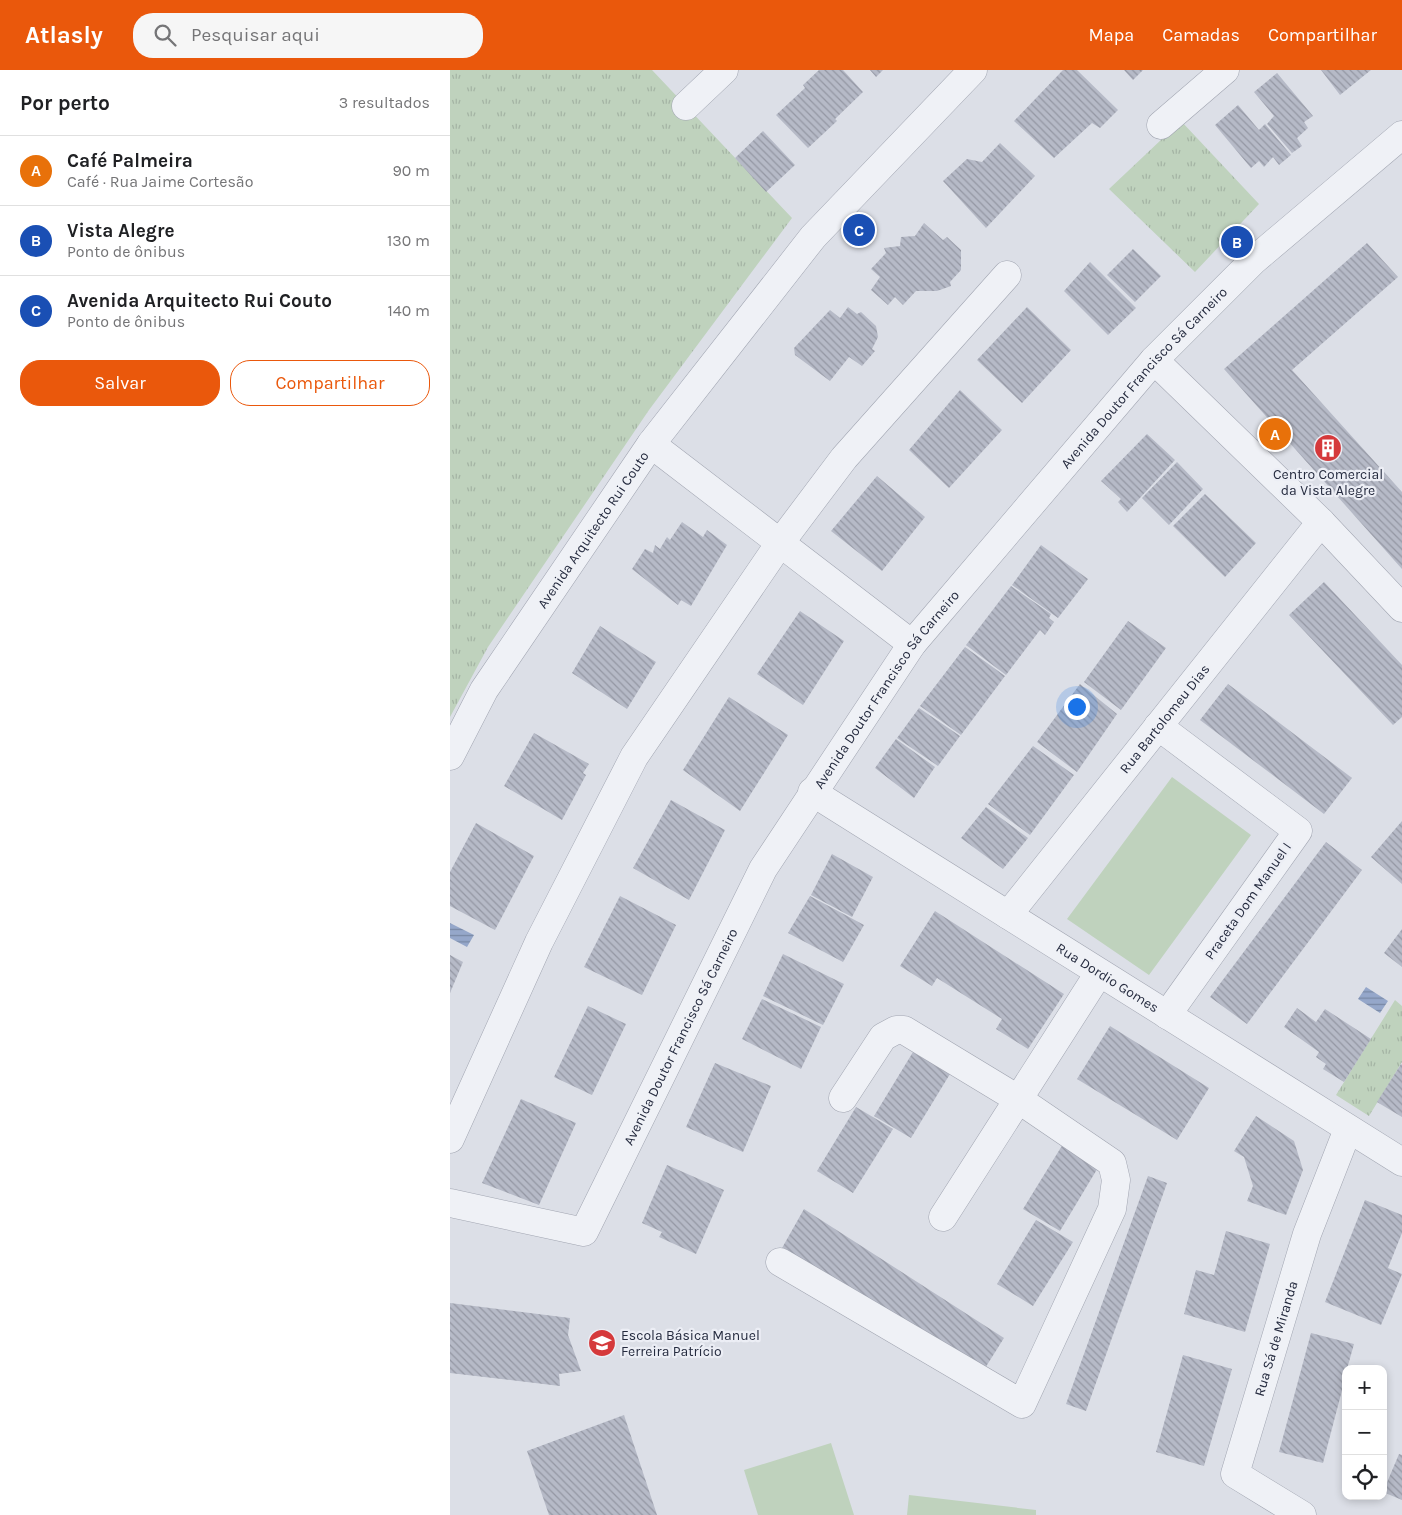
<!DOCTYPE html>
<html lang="pt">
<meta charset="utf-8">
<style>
:root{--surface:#fff;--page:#f6f6f6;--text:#202124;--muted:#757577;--line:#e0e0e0;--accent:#ea580c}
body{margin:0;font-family:Karla,sans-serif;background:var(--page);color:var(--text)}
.controls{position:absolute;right:15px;bottom:15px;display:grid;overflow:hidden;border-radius:10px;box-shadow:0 2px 8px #0003}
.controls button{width:45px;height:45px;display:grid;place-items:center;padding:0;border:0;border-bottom:1px solid var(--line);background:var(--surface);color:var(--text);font:25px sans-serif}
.you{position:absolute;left:626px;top:636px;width:18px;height:18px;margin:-12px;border:4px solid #fff;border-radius:50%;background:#1a73e8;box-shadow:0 0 0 8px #1a73e833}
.badge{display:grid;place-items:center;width:32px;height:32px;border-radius:50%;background:var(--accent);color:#fff;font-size:16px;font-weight:700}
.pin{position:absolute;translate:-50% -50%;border:2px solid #fff;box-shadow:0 1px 5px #0006}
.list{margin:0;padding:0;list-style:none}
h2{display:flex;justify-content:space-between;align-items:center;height:65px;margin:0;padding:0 20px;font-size:21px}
h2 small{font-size:16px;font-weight:400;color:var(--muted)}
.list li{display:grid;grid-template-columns:32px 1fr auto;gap:15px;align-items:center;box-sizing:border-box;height:70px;padding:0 20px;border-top:1px solid var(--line)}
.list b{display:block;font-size:19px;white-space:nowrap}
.list p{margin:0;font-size:16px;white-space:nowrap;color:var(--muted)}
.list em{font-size:16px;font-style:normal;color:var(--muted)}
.actions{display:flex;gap:10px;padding:15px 20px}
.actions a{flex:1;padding:11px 0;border:1px solid var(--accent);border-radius:20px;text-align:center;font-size:18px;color:var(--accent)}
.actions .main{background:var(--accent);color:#fff}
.icon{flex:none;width:28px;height:28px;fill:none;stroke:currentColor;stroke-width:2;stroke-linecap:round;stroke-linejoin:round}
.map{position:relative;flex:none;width:952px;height:1445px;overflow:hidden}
header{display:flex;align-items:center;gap:30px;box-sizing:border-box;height:70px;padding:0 25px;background:var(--accent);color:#fff}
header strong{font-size:24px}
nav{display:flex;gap:28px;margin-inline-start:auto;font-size:18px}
.search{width:350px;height:45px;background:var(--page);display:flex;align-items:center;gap:12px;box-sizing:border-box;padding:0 18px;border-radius:20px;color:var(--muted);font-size:19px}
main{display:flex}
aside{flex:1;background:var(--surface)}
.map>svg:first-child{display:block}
</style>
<header>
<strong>Atlasly</strong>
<div class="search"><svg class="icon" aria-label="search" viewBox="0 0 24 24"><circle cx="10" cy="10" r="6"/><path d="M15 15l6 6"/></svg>Pesquisar aqui</div>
<nav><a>Mapa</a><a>Camadas</a><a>Compartilhar</a></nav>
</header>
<main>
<aside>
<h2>Por perto<small>3 resultados</small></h2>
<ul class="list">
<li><span class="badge" style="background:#e8710a">A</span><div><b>Café Palmeira</b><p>Café · Rua Jaime Cortesão</p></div><em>90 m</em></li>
<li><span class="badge" style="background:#1a4fb4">B</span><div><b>Vista Alegre</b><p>Ponto de ônibus</p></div><em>130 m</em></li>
<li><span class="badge" style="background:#1a4fb4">C</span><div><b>Avenida Arquitecto Rui Couto</b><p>Ponto de ônibus</p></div><em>140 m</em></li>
</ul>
<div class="actions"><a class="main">Salvar</a><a>Compartilhar</a></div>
</aside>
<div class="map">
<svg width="952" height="1445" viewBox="0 0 952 1445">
<defs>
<pattern id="grass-tufts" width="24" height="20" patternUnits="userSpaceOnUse" patternTransform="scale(1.25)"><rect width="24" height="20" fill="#bfd2bd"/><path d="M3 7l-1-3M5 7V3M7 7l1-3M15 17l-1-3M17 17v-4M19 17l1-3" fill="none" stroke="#a4b4a4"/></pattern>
<pattern id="water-rules" width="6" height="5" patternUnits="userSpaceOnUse" patternTransform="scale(1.25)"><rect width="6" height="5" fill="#95a7ca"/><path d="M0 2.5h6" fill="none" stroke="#7988a5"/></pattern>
<pattern id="building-back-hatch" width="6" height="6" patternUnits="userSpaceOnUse" patternTransform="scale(1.25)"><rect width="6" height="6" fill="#b6bac7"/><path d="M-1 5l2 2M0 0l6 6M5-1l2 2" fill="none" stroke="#9497a3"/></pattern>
</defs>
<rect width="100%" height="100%" fill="#dcdfe7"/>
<path fill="url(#grass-tufts)" d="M0,0H202L342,148L199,340L38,577L0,647Z
M731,51L809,134L745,202L659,119Z
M945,930L952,936V992L919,1046L886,1025Z"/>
<path fill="#bfd2bd" d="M722,707L801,765L699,905L617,849Z
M381,1373L404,1445H308L294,1400Z
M459,1425L586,1440V1445H457Z"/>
<path fill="url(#water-rules)" d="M0,853L24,865L17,877L0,868Z
M916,917L938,931L930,943L908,929Z"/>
<path fill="url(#building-back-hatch)" d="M369,0H393L413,22L385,49L387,51L358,78L326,45L355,18L353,15Z
M420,0H433L426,7Z
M613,0H627L668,40L650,58L642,53L604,88L564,51Z
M674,0H693L683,10Z
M871,0H921L890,25Z
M827,3L863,46L854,52L858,58L847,68L852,76L842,83L817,54L824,46L804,22Z
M788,35L809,60L815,54L841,85L829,95L823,87L814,97L809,91L801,98L765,55Z
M313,61L345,95L316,122L285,88Z
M550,73L585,106L536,158L493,111L517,89L532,92Z
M474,153L493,170L497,167L511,180V200L500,212L501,216L487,221H466L453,235L445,227L438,235L421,220L430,207L421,199L436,183L434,178L450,176L451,167L465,166Z
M917,173L948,207L842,300L952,422V499L774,299Z
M683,179L711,206L685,232L657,205Z
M640,192L686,238L658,265L614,221Z
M398,237L407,244L411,242L426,256L428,267L422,279L425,281L412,296L399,287L380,311L345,285L344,278L380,240L390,248Z
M577,237L621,280L572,333L527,290Z
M510,320L552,360L499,418L459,380Z
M697,364L725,390L677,442L668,432L671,429L651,411Z
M727,392L753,419L719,455L692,428Z
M427,406L475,447L432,501L381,461Z
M755,424L806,473L775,507L723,456Z
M232,452L253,467L257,460L277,475L241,536L231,530L228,535L182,499L195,479L203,483L205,475L210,479L217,467L220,470Z
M591,475L638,509L608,548L562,515Z
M874,512L952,595V647L943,655L839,545Z
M561,516L601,544L599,548L604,552L595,565L590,560L556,605L516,575Z
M350,541L394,571L353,635L307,604Z
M678,551L716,578L671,640L634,612Z
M150,556L206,592L177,639L122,603Z
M515,577L555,606L511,665L470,636Z
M630,614L667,644L627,702L587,672Z
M778,614L902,708L874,744L750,650Z
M279,627L338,665L290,741L233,700Z
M469,638L510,666L488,696L447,668Z
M84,663L139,694L133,703L136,705L112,750L54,716Z
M446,669L485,697L464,728L425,698Z
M583,676L624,705L580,765L538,734Z
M221,730L275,760L239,830L183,798Z
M536,737L578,768L553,799L511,768Z
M952,751V814L921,787Z
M26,753L84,786L45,860L0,836V802Z
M876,772L912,800L797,954L760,927Z
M382,784L423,807L402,847L361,825Z
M170,826L226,855L192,925L134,897Z
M360,826L414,855L393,892L338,863Z
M485,841L614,924L578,979L546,959L552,949L487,908L482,916L450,896Z
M952,859V897L934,883Z
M333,884L394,914L373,955L313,926Z
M0,885L13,892L0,923Z
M312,929L371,957L351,999L292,969Z
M138,936L176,954L142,1025L104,1007Z
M847,938L866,952L875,939L921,969L894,1012L873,999L876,994L866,987L869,982L834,957Z
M660,956L759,1018L727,1070L627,1009Z
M463,982L500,1004L461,1068L424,1046Z
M265,993L321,1016L293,1082L236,1057Z
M951,994L952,995V1047L927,1032Z
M71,1029L126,1053L89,1135L32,1113Z
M406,1037L443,1059L403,1123L367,1101Z
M806,1046L844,1071L853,1100L836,1145L797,1131L803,1116L794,1087L784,1081Z
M613,1074L649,1096L610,1161L573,1139Z
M217,1095L274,1120L246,1184L209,1167L212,1162L192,1153Z
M698,1106L717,1113L636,1341L616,1334Z
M915,1130L952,1145V1163L938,1198L952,1204L931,1255L875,1232Z
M354,1139L554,1268L532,1303L332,1178Z
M586,1150L623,1172L583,1236L547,1214Z
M776,1161L820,1174L795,1262L734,1244L746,1200L764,1205Z
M0,1233L120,1248L118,1265L131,1301L109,1304L110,1316L0,1303Z
M861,1263L904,1274L897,1299H896V1305L873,1393L829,1382Z
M733,1285L782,1299L754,1396L706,1382Z
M174,1345L207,1445H99L77,1381Z
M949,1384L952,1385V1430L933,1422Z"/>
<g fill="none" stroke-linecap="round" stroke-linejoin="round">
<g stroke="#a1a5b1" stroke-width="29">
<g id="minor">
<path d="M236,36L274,0"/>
<path d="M711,55L775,0"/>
<path d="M704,290L871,452L952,538"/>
<path d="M201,374L462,574"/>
<path d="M708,656L848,761L717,945"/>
<path id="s1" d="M0,686L34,620L201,374L363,167L523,0"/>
<path id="s2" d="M362,722L952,1092"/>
<path id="s3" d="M558,845L871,452"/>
<path d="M0,1069L89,872L184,687L330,473L394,388L557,205"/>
<path id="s4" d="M0,1133L134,1162L313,799L462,574L704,290L803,191L952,65"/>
<path d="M493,1147L649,903"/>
<path d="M330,1192L572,1334L662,1139L666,1110L662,1093L568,1029L454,960H446L433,967L393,1028"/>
<path id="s5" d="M852,1445L785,1404L857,1164L898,1059"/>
</g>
</g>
<use href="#minor" stroke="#eff1f6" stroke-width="28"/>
</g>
<defs>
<g id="building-disc" transform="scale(1.4375)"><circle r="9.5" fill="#d5393b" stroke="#eceef5"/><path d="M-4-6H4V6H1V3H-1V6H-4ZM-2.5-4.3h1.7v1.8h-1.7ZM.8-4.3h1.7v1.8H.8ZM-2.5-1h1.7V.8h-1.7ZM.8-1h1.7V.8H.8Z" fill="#fff"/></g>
<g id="school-disc" transform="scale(1.4375)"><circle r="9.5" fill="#d5393b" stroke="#eceef5"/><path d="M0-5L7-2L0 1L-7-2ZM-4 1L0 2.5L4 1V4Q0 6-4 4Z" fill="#fff"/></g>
</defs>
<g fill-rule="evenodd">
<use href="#building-disc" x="878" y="378"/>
<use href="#school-disc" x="152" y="1273"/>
</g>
<g text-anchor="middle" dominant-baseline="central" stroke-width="4.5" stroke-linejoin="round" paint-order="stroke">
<g font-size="14" fill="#252b3f" stroke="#eceef5">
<text stroke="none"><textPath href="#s4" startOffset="1165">Avenida Doutor Francisco Sá Carneiro</textPath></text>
<text stroke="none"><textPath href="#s1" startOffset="268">Avenida Arquitecto Rui Couto</textPath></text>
<text stroke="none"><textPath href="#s4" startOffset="760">Avenida Doutor Francisco Sá Carneiro</textPath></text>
<text stroke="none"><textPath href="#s3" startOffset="251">Rua Bartolomeu Dias</textPath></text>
<text transform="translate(798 831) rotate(-55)">Praceta Dom Manuel I</text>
<text stroke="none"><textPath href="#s2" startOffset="349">Rua Dordio Gomes</textPath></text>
<text stroke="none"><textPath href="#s4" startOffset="355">Avenida Doutor Francisco Sá Carneiro</textPath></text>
<text stroke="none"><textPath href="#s5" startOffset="220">Rua Sá de Miranda</textPath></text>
</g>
<g font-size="14" fill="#252b3f" stroke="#eceef5">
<text x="878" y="404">Centro Comercial<tspan x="878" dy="16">da Vista Alegre</tspan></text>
<text x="171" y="1265" text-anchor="start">Escola Básica Manuel<tspan x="171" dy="16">Ferreira Patrício</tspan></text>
</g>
</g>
</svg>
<div class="controls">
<button>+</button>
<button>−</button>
<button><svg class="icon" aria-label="locate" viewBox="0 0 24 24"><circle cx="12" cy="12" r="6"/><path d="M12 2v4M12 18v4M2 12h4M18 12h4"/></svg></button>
</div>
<div class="you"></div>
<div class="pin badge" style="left:825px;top:364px;background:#e8710a">A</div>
<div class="pin badge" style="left:787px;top:172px;background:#1a4fb4">B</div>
<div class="pin badge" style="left:409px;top:160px;background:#1a4fb4">C</div>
</div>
</main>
